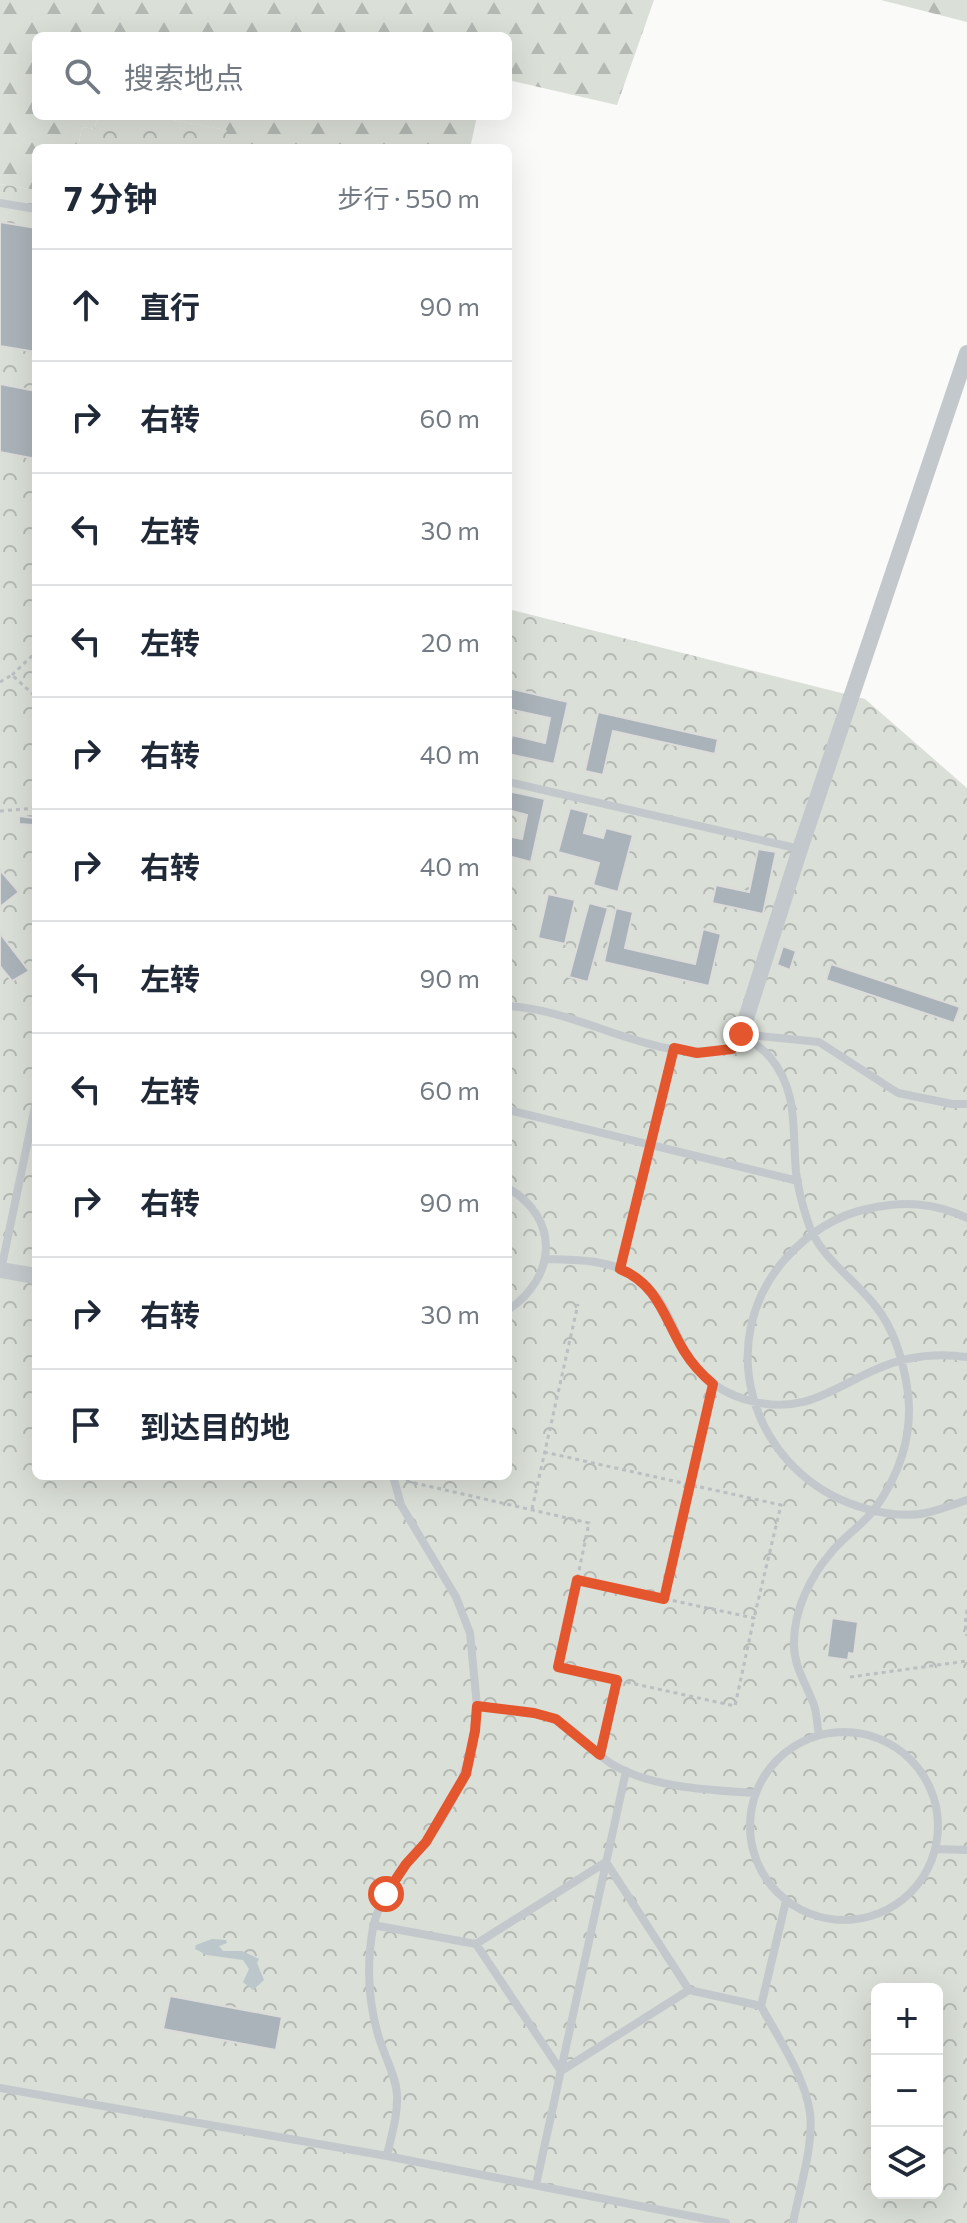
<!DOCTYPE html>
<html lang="zh">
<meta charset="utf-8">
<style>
:root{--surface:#fff;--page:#f6f6f7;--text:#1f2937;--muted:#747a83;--line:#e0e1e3}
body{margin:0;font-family:Commissioner,"Noto Sans SC",sans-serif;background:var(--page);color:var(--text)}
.controls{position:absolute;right:24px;bottom:24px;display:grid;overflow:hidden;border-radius:12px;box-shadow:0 8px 32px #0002}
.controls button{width:72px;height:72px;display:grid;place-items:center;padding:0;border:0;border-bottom:2px solid var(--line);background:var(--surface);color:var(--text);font:40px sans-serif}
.stop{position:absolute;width:24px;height:24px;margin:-18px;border:6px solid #e4572e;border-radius:50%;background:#fff}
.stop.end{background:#e4572e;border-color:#fff;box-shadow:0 2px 8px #0008}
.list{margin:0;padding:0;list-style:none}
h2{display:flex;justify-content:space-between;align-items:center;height:104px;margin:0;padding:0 32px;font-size:34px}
h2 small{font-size:26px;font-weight:400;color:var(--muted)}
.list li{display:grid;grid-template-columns:52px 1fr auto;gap:24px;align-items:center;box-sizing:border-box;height:112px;padding:0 32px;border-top:2px solid var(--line)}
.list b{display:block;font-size:30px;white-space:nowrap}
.list em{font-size:26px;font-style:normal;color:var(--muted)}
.icon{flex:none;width:44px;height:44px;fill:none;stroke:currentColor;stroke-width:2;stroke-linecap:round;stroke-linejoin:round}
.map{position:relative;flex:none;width:967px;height:2223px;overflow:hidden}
.search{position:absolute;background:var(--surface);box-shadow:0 8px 32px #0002;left:32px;top:32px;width:480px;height:88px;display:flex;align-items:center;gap:20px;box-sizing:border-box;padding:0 28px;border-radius:12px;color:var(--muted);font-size:30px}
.panel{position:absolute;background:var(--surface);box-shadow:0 8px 32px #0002;left:32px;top:144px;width:480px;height:1336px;border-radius:12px}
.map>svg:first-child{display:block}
</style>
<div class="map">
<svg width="967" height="2223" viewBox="0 0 967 2223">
<defs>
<pattern id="forest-firs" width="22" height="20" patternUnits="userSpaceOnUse" patternTransform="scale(2)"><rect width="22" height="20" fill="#dadfd7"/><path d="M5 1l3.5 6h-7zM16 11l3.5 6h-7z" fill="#b4b9b4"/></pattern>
<pattern id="park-crowns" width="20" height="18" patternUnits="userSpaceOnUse" patternTransform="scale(2)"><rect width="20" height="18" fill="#dadfd7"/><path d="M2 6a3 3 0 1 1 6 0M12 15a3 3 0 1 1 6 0" fill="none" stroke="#b4b9b4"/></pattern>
</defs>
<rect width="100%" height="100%" fill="#fafaf8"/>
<path fill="url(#forest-firs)" d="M0,0H654L617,105L508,80V36H36V116H97L95,129L82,127L78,148H36V190L0,184Z
M881,0H967V22Z
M151,116H477L470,148H223L226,130Z"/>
<path fill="url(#park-crowns)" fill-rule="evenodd" d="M97,116H151L227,130L223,148H78L82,127L95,129Z
M0,184L36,190V1476H508V609L865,699L967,788V2223H0ZM877,1989H937V2193H877Z"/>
<path fill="#bbc7cb" d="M212,1939L226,1940L227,1943L219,1946L223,1951H242L259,1959L257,1963L264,1980L253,1990L243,1982L249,1969L243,1960L207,1955L195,1949L196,1945Z"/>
<path fill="#aab3b9" stroke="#dcdcda" stroke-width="2" d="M0,222L36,228V352L0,346Z
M0,384L36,391V459L0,452Z
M508,688L568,702L554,764L508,754L512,735L545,743L550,718L508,709Z
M598,712L718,739L715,754L613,731L603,775L585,771Z
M508,791L545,799L531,862L508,856V836L522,839L527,815L508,810Z
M570,808L589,813L584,833L603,838L606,828L633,835L618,892L593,885L599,863L558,852Z
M19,816L34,818L33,825L19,824Z
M758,849L776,852L763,914L712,903L716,885L749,892Z
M0,870L19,892L0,907Z
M548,894L575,900L565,944L538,938Z
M589,903L608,908L588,982L569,977Z
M616,908L633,912L625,948L695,964L703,929L721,934L709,986L604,962Z
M0,933L29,971L12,981L0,966Z
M783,946L796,951L790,970L777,965Z
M831,964L960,1007L954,1023L826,980Z
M832,1618L858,1622L854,1654L849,1653L848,1660L827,1657Z
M170,1996L282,2017L276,2050L163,2029Z"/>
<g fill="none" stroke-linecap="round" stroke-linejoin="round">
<path stroke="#bbbfc2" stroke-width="3" stroke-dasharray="4 4" stroke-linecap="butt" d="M12,675L36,652
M0,682L12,675L36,697
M0,811L36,808
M544,1452L781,1505L754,1618
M406,1481L589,1523L577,1580L754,1618L735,1706L558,1667L577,1580
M532,1509L578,1304
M664,1599L710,1396
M967,1610L965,1624L967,1636
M850,1677L967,1661
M603,1742L617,1680"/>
<path stroke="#c3c8cc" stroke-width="8" d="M0,203L36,209
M508,782L800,849
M508,1006C584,1010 655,1065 732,1049L741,1034L819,1042L898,1093L952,1104H967
M741,1034C751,1041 762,1048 770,1057C799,1092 792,1130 796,1172C798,1187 802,1204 807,1219C817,1256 855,1279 877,1308C895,1331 904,1365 908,1393C913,1436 899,1477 873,1511C860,1527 842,1538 830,1554C810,1577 794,1611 794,1642C793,1666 806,1683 814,1705C817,1714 817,1725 819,1735
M508,1110L798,1181
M508,1188C561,1219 556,1278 508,1310
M967,1218C933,1202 903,1201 867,1209C834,1216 808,1234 786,1258C713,1340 750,1464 849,1503C872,1512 902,1518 926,1513C940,1510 954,1504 967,1500
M546,1259C574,1260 604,1259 630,1273C687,1304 666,1379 751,1401C805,1415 832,1388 877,1369C906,1356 937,1353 967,1357
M620,1269L674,1048
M1,1270L36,1102
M393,1476L401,1505L456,1597L470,1633L477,1706C502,1710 534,1708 556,1720C579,1731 593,1754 615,1766C654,1788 711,1790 755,1793
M750 1826a94 94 0 1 1 188 0a94 94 0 1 1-188 0Z
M937,1849L967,1850
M786,1901L761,2006C778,2038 805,2076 810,2113C814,2145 799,2191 793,2223
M373,1925L476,1944
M689,1990L606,1862L476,1944L561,2071L689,1990L761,2006
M0,2088L387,2156L726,2223
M387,2156C391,2136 398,2116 397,2095C396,2074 382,2052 377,2031C368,1998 367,1962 373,1928C378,1905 392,1881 406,1863C412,1855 421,1849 427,1841C458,1799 474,1757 477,1706
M536,2185L626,1771"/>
<path stroke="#c3c8cc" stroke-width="16" d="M741,1034L800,849L967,353
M0,1270L36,1276"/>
</g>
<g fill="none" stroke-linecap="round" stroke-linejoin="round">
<path stroke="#e4572e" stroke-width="10" d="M386,1894L406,1864L426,1842L466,1774L475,1731L477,1706L534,1713L556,1719L600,1755L617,1680L558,1667L577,1580L664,1599L713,1384C701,1374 692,1364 684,1351C665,1320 658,1284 620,1269L674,1048L697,1053L732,1049L741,1034"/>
</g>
</svg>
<div class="controls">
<button>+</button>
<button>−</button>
<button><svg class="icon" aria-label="layers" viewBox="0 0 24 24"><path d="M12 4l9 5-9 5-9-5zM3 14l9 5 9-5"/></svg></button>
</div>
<div class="stop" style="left:386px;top:1894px"></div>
<div class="stop end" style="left:741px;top:1034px"></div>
<div class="search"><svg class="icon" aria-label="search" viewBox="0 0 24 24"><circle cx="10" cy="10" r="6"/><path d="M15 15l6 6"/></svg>搜索地点</div>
<section class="panel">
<h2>7 分钟<small>步行 · 550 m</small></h2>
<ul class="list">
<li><svg class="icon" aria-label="ahead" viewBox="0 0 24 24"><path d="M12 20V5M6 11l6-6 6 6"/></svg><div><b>直行</b></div><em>90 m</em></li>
<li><svg class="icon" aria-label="right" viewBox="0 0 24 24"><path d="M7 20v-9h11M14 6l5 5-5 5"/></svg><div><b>右转</b></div><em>60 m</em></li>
<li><svg class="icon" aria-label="left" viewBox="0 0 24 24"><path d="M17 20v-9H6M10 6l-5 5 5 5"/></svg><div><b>左转</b></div><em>30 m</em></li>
<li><svg class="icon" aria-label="left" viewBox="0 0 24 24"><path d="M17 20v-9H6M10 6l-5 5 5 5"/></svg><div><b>左转</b></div><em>20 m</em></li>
<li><svg class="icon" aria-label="right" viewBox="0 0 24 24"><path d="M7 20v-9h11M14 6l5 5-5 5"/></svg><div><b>右转</b></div><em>40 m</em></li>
<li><svg class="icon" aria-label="right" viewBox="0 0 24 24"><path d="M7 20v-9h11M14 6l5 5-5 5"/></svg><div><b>右转</b></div><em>40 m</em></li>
<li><svg class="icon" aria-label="left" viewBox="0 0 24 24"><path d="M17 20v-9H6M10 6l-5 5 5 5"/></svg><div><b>左转</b></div><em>90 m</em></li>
<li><svg class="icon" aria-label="left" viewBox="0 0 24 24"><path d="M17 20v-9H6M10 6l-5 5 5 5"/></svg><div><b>左转</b></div><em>60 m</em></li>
<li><svg class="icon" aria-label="right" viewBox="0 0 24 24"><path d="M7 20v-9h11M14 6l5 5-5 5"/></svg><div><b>右转</b></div><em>90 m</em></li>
<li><svg class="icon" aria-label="right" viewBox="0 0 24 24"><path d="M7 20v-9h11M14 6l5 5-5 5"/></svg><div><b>右转</b></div><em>30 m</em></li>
<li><svg class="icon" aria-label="arrive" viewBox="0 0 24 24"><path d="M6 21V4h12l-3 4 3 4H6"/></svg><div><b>到达目的地</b></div></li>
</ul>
</section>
</div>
